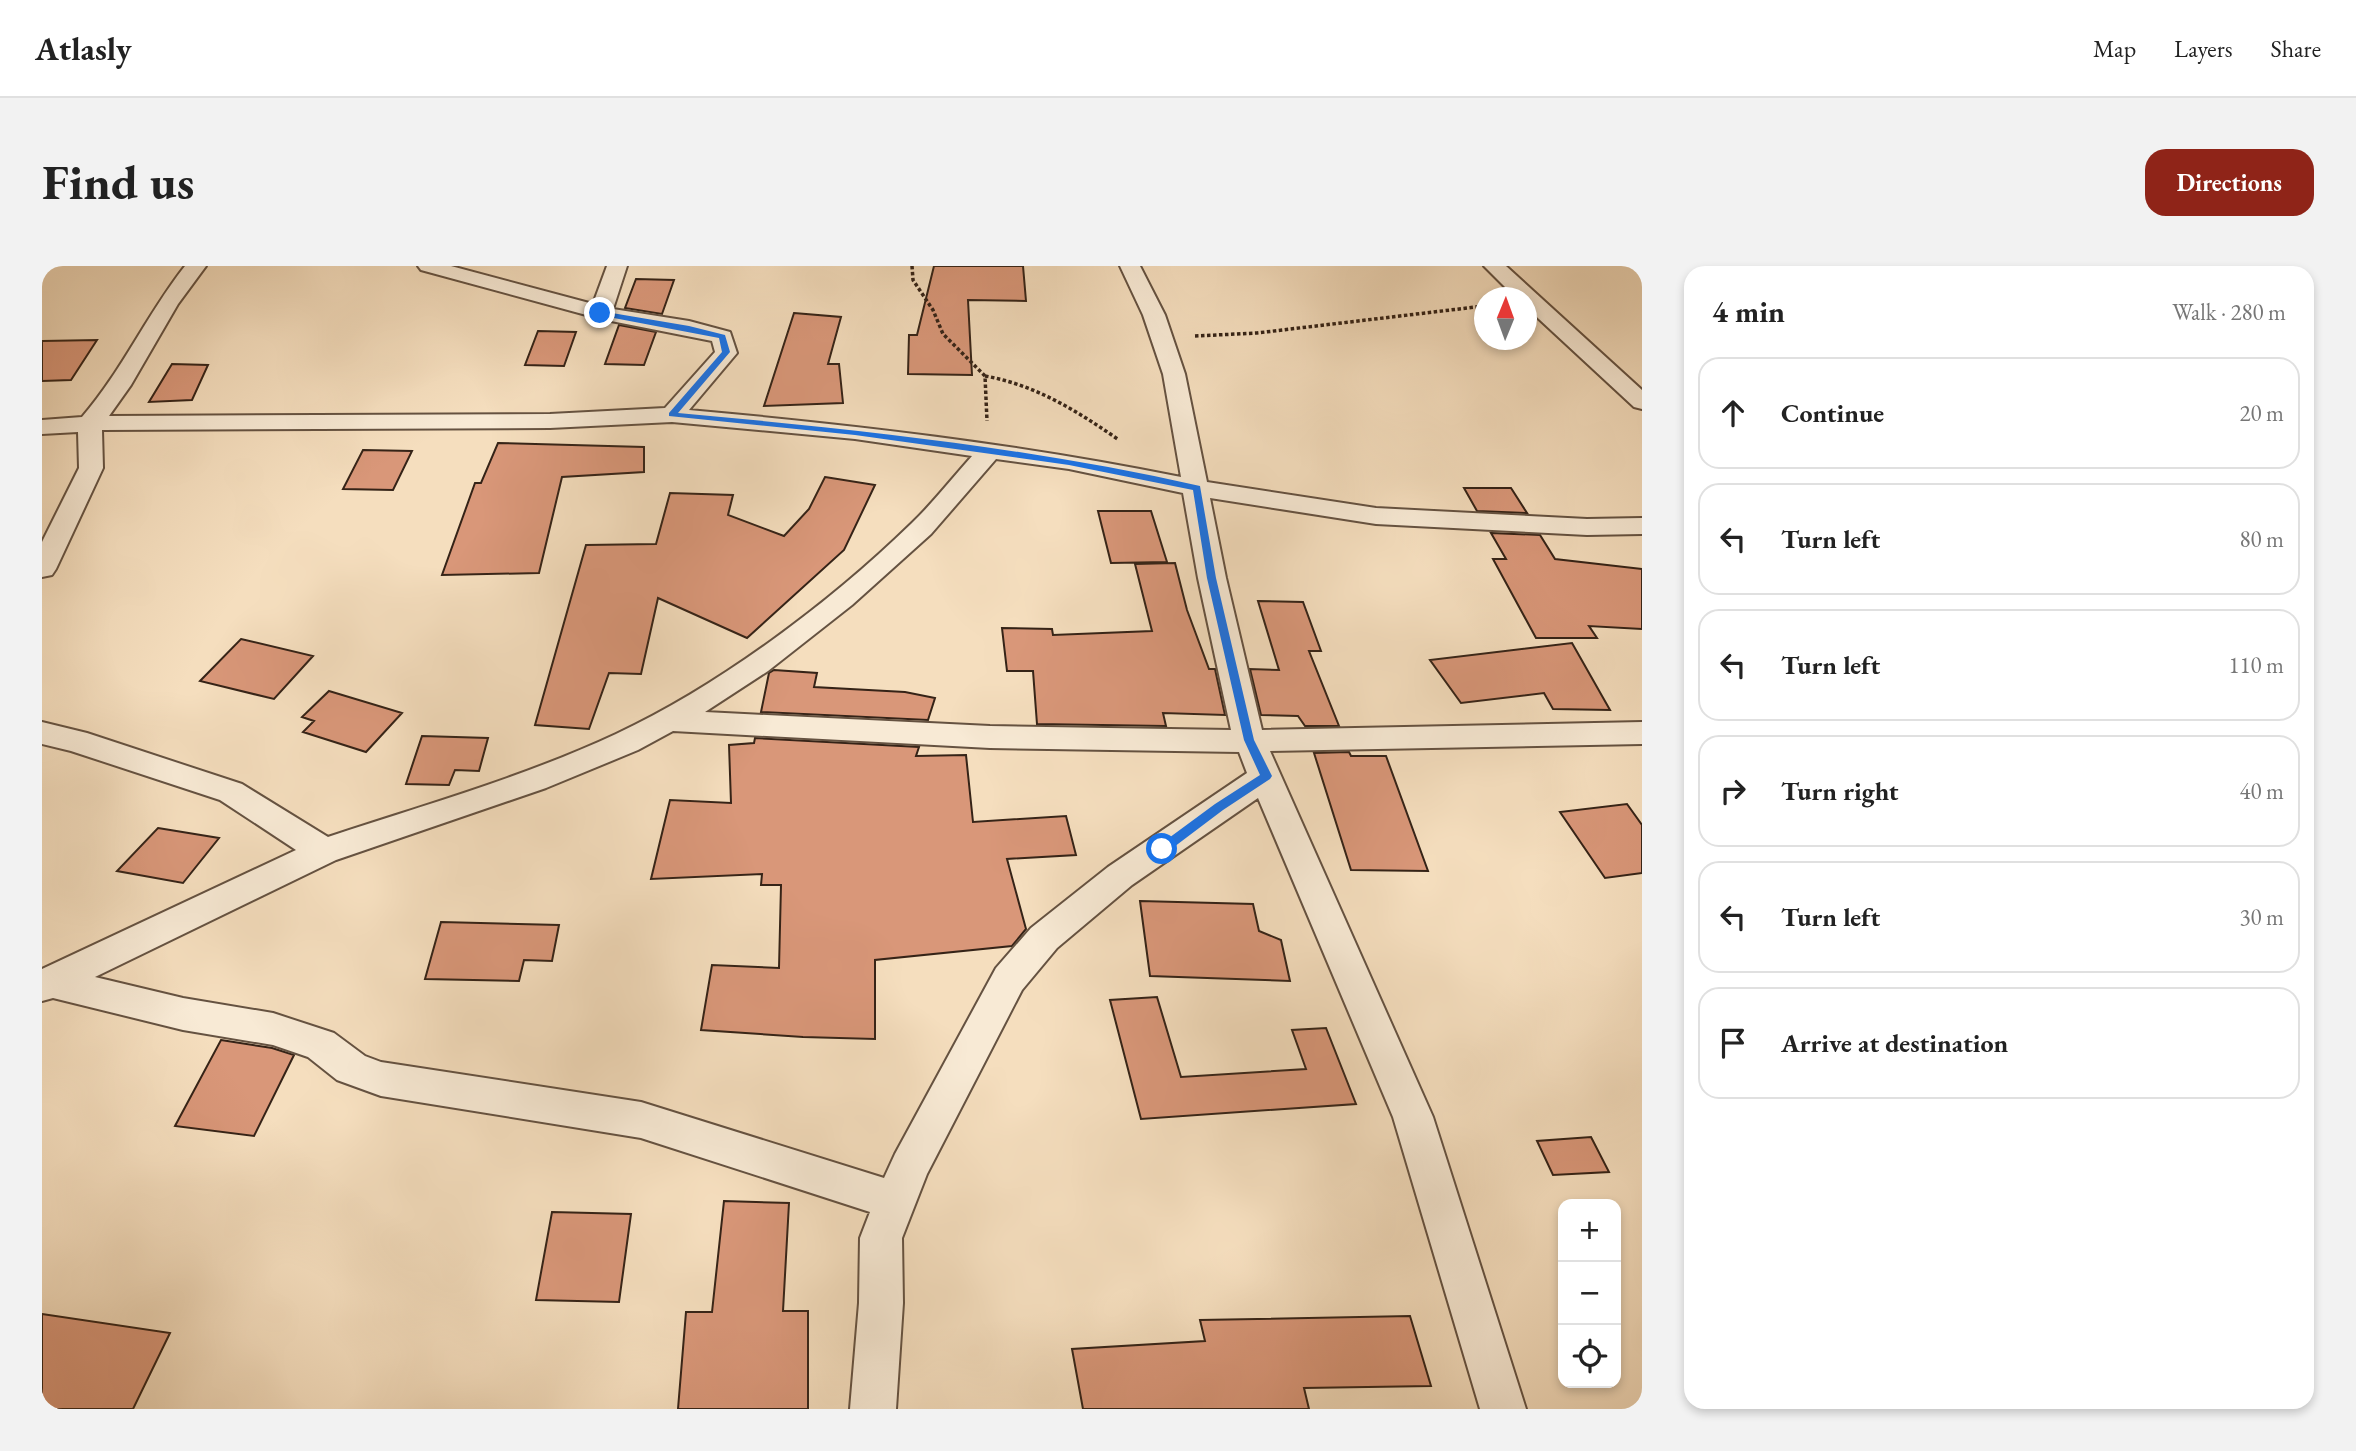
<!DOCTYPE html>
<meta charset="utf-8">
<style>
:root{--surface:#fff;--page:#f2f2f2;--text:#222;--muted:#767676;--line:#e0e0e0;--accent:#8f2418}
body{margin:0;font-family:"EB Garamond",serif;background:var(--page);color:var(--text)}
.controls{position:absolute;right:21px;bottom:21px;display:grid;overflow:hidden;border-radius:14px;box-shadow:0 4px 10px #0003}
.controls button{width:63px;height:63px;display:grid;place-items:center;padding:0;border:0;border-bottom:2px solid var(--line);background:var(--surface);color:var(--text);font:35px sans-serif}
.compass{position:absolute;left:1432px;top:21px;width:63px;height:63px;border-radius:50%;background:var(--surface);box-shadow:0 4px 10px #0003;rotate:1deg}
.stop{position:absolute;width:21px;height:21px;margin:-16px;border:5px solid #1a73e8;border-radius:50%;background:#fff}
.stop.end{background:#1a73e8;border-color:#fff;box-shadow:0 2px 7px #0008}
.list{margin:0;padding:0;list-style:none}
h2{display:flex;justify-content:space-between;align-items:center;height:91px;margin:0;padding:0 28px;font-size:30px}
h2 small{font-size:23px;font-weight:400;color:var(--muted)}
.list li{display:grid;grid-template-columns:46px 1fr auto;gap:21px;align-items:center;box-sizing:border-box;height:112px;margin:0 14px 14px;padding:0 14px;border:2px solid var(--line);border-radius:21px}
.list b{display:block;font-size:26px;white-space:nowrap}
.list em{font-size:23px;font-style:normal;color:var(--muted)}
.icon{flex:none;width:38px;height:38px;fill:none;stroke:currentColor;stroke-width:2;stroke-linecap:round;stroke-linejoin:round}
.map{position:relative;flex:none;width:1600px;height:1143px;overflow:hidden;border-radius:21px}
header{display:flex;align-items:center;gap:42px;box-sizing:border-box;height:98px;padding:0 35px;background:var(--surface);border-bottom:2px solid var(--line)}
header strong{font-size:33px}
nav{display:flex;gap:38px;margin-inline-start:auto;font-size:24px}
.intro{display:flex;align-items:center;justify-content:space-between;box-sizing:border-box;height:168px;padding:0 42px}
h1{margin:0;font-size:49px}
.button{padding:18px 32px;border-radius:21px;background:var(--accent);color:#fff;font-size:24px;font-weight:700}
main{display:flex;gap:42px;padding:0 42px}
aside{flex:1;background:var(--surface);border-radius:21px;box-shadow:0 4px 10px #0003}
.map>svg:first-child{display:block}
</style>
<header>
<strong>Atlasly</strong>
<nav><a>Map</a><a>Layers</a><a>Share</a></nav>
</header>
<div class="intro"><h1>Find us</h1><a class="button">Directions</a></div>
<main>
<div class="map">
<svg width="1600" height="1143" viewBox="0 0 1600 1143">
<rect width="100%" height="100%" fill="#f5debe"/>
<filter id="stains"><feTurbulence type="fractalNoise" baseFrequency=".00286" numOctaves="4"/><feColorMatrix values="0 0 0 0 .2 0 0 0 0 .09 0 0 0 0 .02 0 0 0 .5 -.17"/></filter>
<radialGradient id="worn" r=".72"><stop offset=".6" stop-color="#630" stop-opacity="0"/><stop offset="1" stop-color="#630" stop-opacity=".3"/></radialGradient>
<path fill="#d99779" stroke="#352317" stroke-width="2" d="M892,0H981L984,35L926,34L930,109L866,108L867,69H875Z
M594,13L632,14L620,48L583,42Z
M752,47L799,51L786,98H797L801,137L722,140Z
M577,59L614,66L602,99L563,98Z
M496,65L534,66L522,100L483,99Z
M55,74L29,114L0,115V75Z
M130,98L166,99L150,134L107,136Z
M456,177L602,181V206L520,211L497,307L400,309L433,217H439Z
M321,184L370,185L351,224L301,223Z
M783,211L833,219L802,284L705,372L616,332L599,408L567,407L547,463L493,459L544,279L614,278L628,227L691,229L686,249L742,270L767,243Z
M1422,222H1469L1485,247L1435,245Z
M1056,245H1109L1125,296L1069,297Z
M1449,267L1498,269L1513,293L1600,303V363L1547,360L1555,372H1494L1451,293H1464Z
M1133,297L1145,344L1167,403H1173L1183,449L1121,447L1124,460L995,458L991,405H965L960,362L1010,363L1011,369L1110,365L1093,298Z
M1216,335L1261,336L1279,385H1267L1297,460H1263L1256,450L1219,449L1208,403L1237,404Z
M199,373L271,390L232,433L158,415Z
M1530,377L1568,444L1511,443L1502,427L1419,437L1388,394Z
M732,404L775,407L772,421L863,426L893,432L886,454L719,446L727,407Z
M287,425L360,447L324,486L261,466L272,455L260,451Z
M380,470L446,472L437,505L413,504L407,519L364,518Z
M713,472L877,481L874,490L924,489L931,556L1024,550L1034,589L965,593L984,663L970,680L833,694V773L761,771L659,764L670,699L737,702L739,619H719L720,608L609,613L628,534L689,537L687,479L712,477Z
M1307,486L1309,490H1344L1386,605L1309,604L1272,487Z
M1585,538L1600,559V607L1563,612L1518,546Z
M116,562L177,572L141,617L75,605Z
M1098,635L1211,638L1217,665L1239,674L1248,715L1108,710Z
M399,656L517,659L510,695L482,694L477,715L383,713Z
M1115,731L1139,811L1264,803L1250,764L1284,762L1314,838L1099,853L1068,734Z
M179,774L230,782L252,789L212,870L133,860Z
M1549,871L1567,906L1511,909L1495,875Z
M682,935L747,937L741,1045H766V1143H636L644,1046H670Z
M510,946L589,948L577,1036L494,1034Z
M0,1048L128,1067L91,1143H0Z
M1368,1050L1389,1120L1262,1122L1267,1143H1041L1030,1083L1163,1075L1158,1054Z"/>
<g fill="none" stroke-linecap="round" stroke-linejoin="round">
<g stroke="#655241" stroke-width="4">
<path id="street" d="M143,0H164L136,38L89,119L67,150L508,148L623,142L673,86L670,75L559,53L379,4L376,0H409L551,38L565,0H585L571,43L647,55L688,66L695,87L647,144C813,159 976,178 1139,211L1121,108L1101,49L1078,0H1098L1123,49L1143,108L1165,216L1334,242L1545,253L1600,252V268L1545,269L1334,258L1168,232L1184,312L1220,464L1600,456V478L1228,485L1391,851L1484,1143H1438L1351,851L1216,532L1090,619L1015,682L980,724L885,908L860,972L861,1037L854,1143H808L817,1037L818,972L828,946L599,872L339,830L295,814L266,791L231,779L141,764L11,732L0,735V703L254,584L178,534L29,485L0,478V456L45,467L200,518L286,571C382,539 482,511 574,468C677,420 789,336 870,257C892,236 910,212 930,190L813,173L630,156L508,162L60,164L61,202L14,303L10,309L0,311V276L37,202L36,166L0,168V154L40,151C80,105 105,48 143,0ZM954,193L1027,203L1141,227L1156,312L1189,464L948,460L663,446L726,405L810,339L889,268ZM631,465L948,482L1197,486L1205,507L1066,601L989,662L954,702L853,888L842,912L599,836L339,796L323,790L292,767L231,747L141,732L53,711L294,594L504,522L596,484Z
M1442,0H1464L1600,124V143L1592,141L1484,41V32H1474Z"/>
</g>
<path stroke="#352317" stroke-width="3.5" stroke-dasharray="3.5 2.5" stroke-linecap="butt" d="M870,0L871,14L891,44L901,68L943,110L945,155
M1153,70L1215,67L1442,40
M943,110C994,119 1035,145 1077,174"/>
<use href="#street" fill="#f8ead5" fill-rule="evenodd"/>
</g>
<path fill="#1a73e8" d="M558,45L647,60L683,69L688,86L636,147C811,163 986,181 1158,220L1174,312L1212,474L1230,510L1228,513L1181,544L1124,587H1116V580L1173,538L1218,509L1202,474L1165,312L1151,224L1027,199L813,169L627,150V147L680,86L677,72L556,49Z"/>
<rect width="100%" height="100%" filter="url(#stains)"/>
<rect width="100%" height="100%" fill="url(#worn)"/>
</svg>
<div class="controls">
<button>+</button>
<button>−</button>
<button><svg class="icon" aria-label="locate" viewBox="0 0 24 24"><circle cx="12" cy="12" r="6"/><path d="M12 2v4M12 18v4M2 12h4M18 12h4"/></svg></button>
</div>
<svg class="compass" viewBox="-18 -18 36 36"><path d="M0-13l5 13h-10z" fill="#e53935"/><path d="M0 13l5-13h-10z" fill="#767676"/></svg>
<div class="stop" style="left:1120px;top:583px"></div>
<div class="stop end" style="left:558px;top:47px"></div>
</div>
<aside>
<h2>4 min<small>Walk · 280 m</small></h2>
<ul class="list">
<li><svg class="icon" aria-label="ahead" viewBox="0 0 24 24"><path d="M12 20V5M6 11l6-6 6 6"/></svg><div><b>Continue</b></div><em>20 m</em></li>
<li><svg class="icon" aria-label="left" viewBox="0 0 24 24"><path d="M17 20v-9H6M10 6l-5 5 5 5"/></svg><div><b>Turn left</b></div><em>80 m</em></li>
<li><svg class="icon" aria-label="left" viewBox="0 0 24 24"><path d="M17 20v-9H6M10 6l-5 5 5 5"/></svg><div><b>Turn left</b></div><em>110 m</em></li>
<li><svg class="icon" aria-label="right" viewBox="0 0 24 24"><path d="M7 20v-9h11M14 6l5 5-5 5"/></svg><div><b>Turn right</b></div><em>40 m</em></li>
<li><svg class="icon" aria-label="left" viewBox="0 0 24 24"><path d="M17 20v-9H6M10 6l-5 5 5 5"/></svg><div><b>Turn left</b></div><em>30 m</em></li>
<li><svg class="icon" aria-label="arrive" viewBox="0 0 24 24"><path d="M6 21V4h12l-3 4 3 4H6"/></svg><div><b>Arrive at destination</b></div></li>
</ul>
</aside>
</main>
